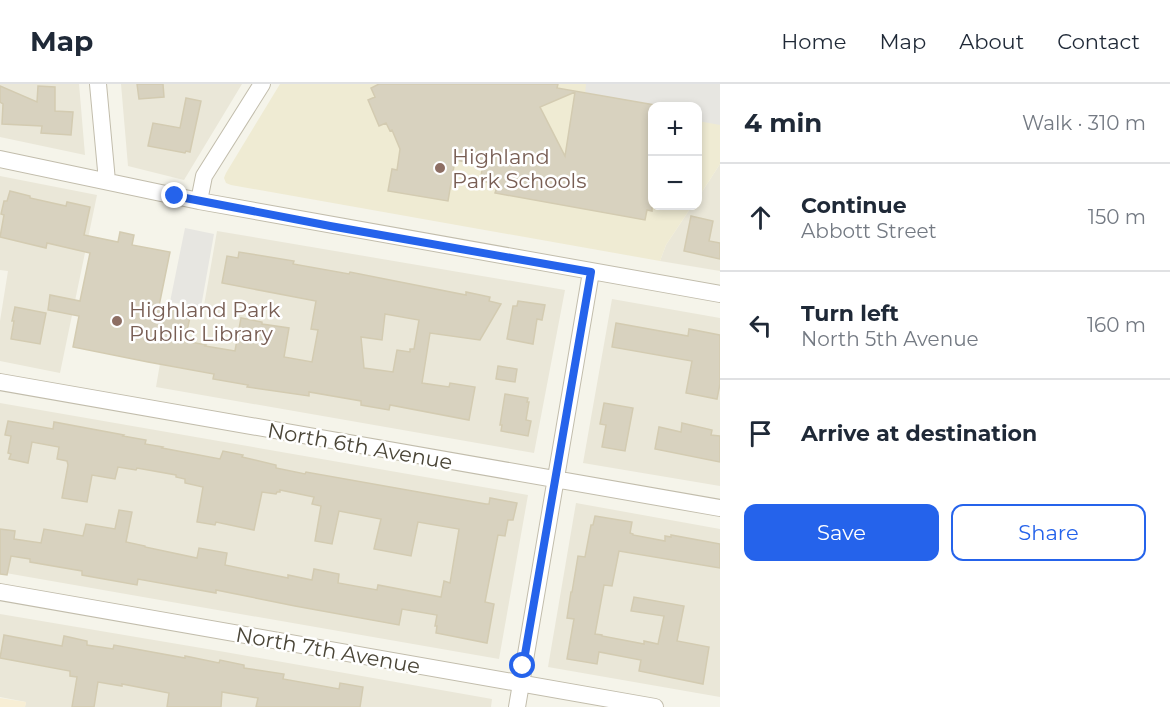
<!DOCTYPE html>
<meta charset="utf-8">
<style>
:root{--surface:#fff;--page:#f2f2f3;--text:#1f2937;--muted:#747a83;--line:#e0e1e3;--accent:#2563eb}
body{margin:0;font-family:Montserrat,sans-serif;background:var(--page);color:var(--text)}
.controls{position:absolute;right:18px;top:18px;display:grid;overflow:hidden;border-radius:12px;box-shadow:0 3px 9px #0003}
.controls button{width:54px;height:54px;display:grid;place-items:center;padding:0;border:0;border-bottom:2px solid var(--line);background:var(--surface);color:var(--text);font:30px sans-serif}
.stop{position:absolute;width:18px;height:18px;margin:-14px;border:4px solid #2563eb;border-radius:50%;background:#fff}
.stop.end{background:#2563eb;border-color:#fff;box-shadow:0 2px 6px #0008}
.list{margin:0;padding:0;list-style:none}
h2{display:flex;justify-content:space-between;align-items:center;height:78px;margin:0;padding:0 24px;font-size:26px}
h2 small{font-size:20px;font-weight:400;color:var(--muted)}
.list li{display:grid;grid-template-columns:39px 1fr auto;gap:18px;align-items:center;box-sizing:border-box;height:108px;padding:0 24px;border-top:2px solid var(--line)}
.list b{display:block;font-size:22px;white-space:nowrap}
.list p{margin:0;font-size:20px;white-space:nowrap;color:var(--muted)}
.list em{font-size:20px;font-style:normal;color:var(--muted)}
.actions{display:flex;gap:12px;padding:18px 24px}
.actions a{flex:1;padding:14px 0;border:2px solid var(--accent);border-radius:12px;text-align:center;font-size:21px;color:var(--accent)}
.actions .main{background:var(--accent);color:#fff}
.icon{flex:none;width:33px;height:33px;fill:none;stroke:currentColor;stroke-width:2;stroke-linecap:round;stroke-linejoin:round}
.map{position:relative;flex:none;width:720px;height:623px;overflow:hidden}
header{display:flex;align-items:center;gap:36px;box-sizing:border-box;height:84px;padding:0 30px;background:var(--surface);border-bottom:2px solid var(--line)}
header strong{font-size:28px}
nav{display:flex;gap:33px;margin-inline-start:auto;font-size:21px}
main{display:flex}
aside{flex:1;background:var(--surface)}
.map>svg:first-child{display:block}
</style>
<header>
<strong>Map</strong>
<nav><a>Home</a><a>Map</a><a>About</a><a>Contact</a></nav>
</header>
<main>
<div class="map">
<svg width="720" height="623" viewBox="0 0 720 623">
<rect width="100%" height="100%" fill="#f5f4ea"/>
<path fill="#eae7d8" d="M0,0H79L85,71L0,53Z
M121,0H242L184,96L128,82Z
M720,80V187L660,177L666,161L692,122H698V114Z
M0,92L97,111L60,289L0,277V237L8,187L0,186Z
M217,147L565,206L534,369L156,303L170,221L203,227Z
M612,215L720,234V402L583,379Z
M0,319L528,411L499,575L0,488Z
M576,419L720,445V613L548,583Z
M0,530L225,568L492,615L491,623H25L26,618L0,613Z"/>
<path fill="#f7eed5" d="M0,614L26,618L25,623H0Z"/>
<path fill="#efebd3" d="M280,0H720V80L698,114V22H652V122H692L666,161L660,177L231,101L226,99L224,94L226,89Z"/>
<path fill="#e7e6e1" d="M586,0H720V41L698,37V22H655V21L585,10Z
M185,144L214,150L201,223L170,218Z"/>
<path fill="#d8d2bf" stroke="#d3cbb1" stroke-width="1.5" fill-rule="evenodd" d="M137,0H163L164,13L139,15Z
M379,0H558L557,4L655,21L652,22V127L647,126L645,136L495,109L498,100L480,97L483,81L455,76L448,117L388,107L392,85L397,86L400,65L392,46L390,47L386,39L379,42L368,16L375,13L371,4ZM575,8L565,72L540,23Z
M0,2L37,18L38,2L55,3V27L73,28L71,51L41,49L42,42L2,40L3,20L0,18Z
M186,14L201,17L190,68L186,67L185,69L148,62L153,39L180,44Z
M10,107L30,112V114L66,122L67,118L90,123L84,151L118,158L120,148L134,151L132,161L170,168L159,222L191,228L185,257L206,261L205,262L235,267L241,234L262,238V240L289,244L284,273L312,278L318,246L311,245L316,217L222,199L227,172L238,174L239,168L294,177L293,180L349,190L350,188L466,211V208L490,213L489,217L501,220L480,256L430,249L422,299L449,303L450,299L475,303L469,336L390,321L389,326L361,321V317L309,308V312L247,303L248,301L213,295L214,290L148,278L73,263L79,232L48,226L50,211L80,217L90,169L47,159L46,164L0,153L4,131L1,130L4,117H7ZM385,230L419,236L414,265H410V268L397,266L393,288L364,284L361,253L382,256Z
M691,132L713,137L709,157L720,159V175L684,167Z
M518,217L545,221L542,236L537,235L533,260L507,255L513,222H517Z
M15,223L46,229L40,260L11,255L14,237H12Z
M616,239L688,252L689,245L720,251V300L717,315L686,309L692,277L612,263Z
M498,282L517,285L515,298L496,295Z
M505,310L528,314L527,318H529L526,336L531,337L528,352L501,347L502,341H500Z
M604,319L633,324L625,367L602,363L606,341L600,340Z
M8,337L53,345L54,338L124,351L123,352L146,356L145,360L163,363L162,364L220,375L223,367L243,371L242,373L276,381V384L305,390L306,388L486,420H489L490,414L517,419L513,436H508L505,452L498,451L485,518L494,520L487,559L436,549L437,542H435L437,531L402,525L399,541L295,522L216,506V509L138,495L137,501L82,491V487L30,478V475L11,472L7,491L0,490V445L15,447L14,455L41,459L44,445L83,452L86,440L115,445L119,426L132,428L126,458L145,462V463L197,474L199,464L227,469L225,481L288,494V491L312,496L314,485L339,490L338,499L377,506L378,501L441,513L444,497L450,499L459,445L418,438L411,472L374,465L381,435L339,427L332,460L315,457L321,422L312,420L314,413L280,406V408H277L276,410L262,408L254,446L216,438L215,441L197,438L203,403L185,399V395L176,393V391L137,384L136,386L118,383L115,395L92,391L87,418L62,414L68,381L67,377L57,375L59,363L32,358L28,379L9,375L11,370L8,369L11,352L5,351Z
M682,339L712,346L711,351L720,352V378L655,365L659,343L681,348Z
M595,432L632,438L630,449L633,450V451L665,457V452L671,453V451L720,460V484L619,467L612,502L604,501L595,550L602,551V552L644,560V557L658,560L664,532L631,527L634,513L684,522L677,557L709,563L703,600L639,587L641,576L599,568L597,580L567,575L574,535L567,534L571,508H572L578,472L585,473L591,441H593Z
M4,551L62,562L64,552L87,557V561L113,565L114,561L185,574V572L219,579L220,576L244,581V584L284,590L283,595L339,605L340,599L363,603L360,623H256L258,614L222,608L221,623H167L169,609L122,600V602L98,598L94,623H72L77,593L70,592V587L0,574Z"/>
<g fill="none" stroke-linecap="round" stroke-linejoin="round">
<g stroke="#c2bdac" stroke-width="18">
<path id="minor" d="M98,0L107,97
M0,75L199,117L720,210
M199,117L204,92L262,0
M0,298L720,424
M0,508L655,623
M517,623L591,188"/>
</g>
<use href="#minor" stroke="#fff" stroke-width="16"/>
</g>
<g fill="none" stroke-linecap="round" stroke-linejoin="round">
<path stroke="#2563eb" stroke-width="8" d="M175,112L330,142L591,188L523,582"/>
</g>
<g fill="#8d6e63" stroke="#fff" stroke-width="2">
<circle cx="440" cy="84" r="6"/>
<circle cx="117" cy="237" r="6"/>
</g>
<g text-anchor="middle" dominant-baseline="central" stroke-width="5" stroke-linejoin="round" paint-order="stroke">
<g font-size="21" fill="#785e54" stroke="#fff" text-anchor="start">
<text x="452" y="72">Highland<tspan x="452" dy="24">Park Schools</tspan></text>
<text x="129" y="225">Highland Park<tspan x="129" dy="24">Public Library</tspan></text>
</g>
<g font-size="21" fill="#4a4537" stroke="#fff">
<text transform="translate(360 362) rotate(10)">North 6th Avenue</text>
<text transform="translate(328 566) rotate(10)">North 7th Avenue</text>
</g>
</g>
</svg>
<div class="controls">
<button>+</button>
<button>−</button>
</div>
<div class="stop" style="left:523px;top:582px"></div>
<div class="stop end" style="left:175px;top:112px"></div>
</div>
<aside>
<h2>4 min<small>Walk · 310 m</small></h2>
<ul class="list">
<li><svg class="icon" aria-label="ahead" viewBox="0 0 24 24"><path d="M12 20V5M6 11l6-6 6 6"/></svg><div><b>Continue</b><p>Abbott Street</p></div><em>150 m</em></li>
<li><svg class="icon" aria-label="left" viewBox="0 0 24 24"><path d="M17 20v-9H6M10 6l-5 5 5 5"/></svg><div><b>Turn left</b><p>North 5th Avenue</p></div><em>160 m</em></li>
<li><svg class="icon" aria-label="arrive" viewBox="0 0 24 24"><path d="M6 21V4h12l-3 4 3 4H6"/></svg><div><b>Arrive at destination</b></div></li>
</ul>
<div class="actions"><a class="main">Save</a><a>Share</a></div>
</aside>
</main>
